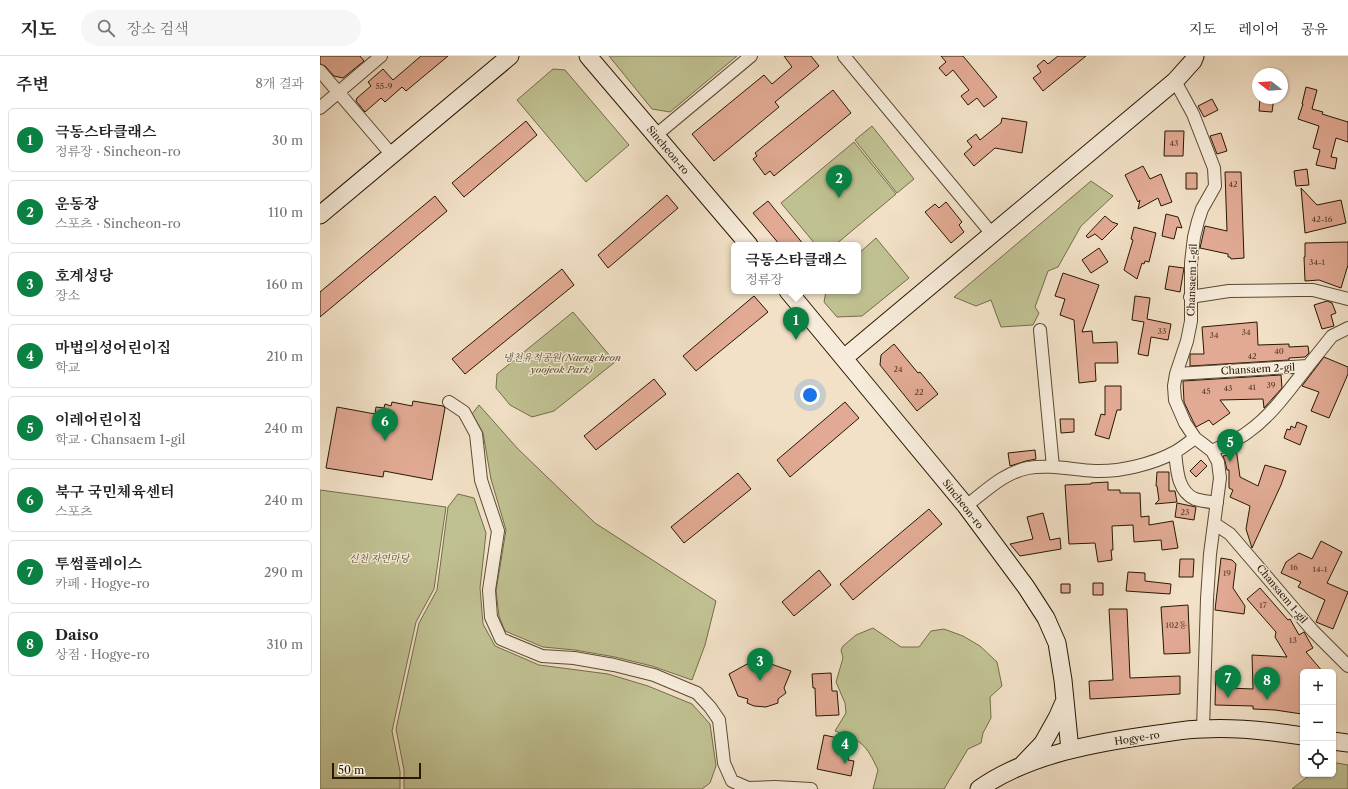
<!DOCTYPE html>
<html lang="ko">
<meta charset="utf-8">
<style>
:root{--surface:#fff;--page:#f6f6f6;--text:#222;--muted:#767676;--line:#e0e0e0;--accent:#0b8043}
body{margin:0;font-family:"Libre Caslon Text","Noto Serif KR",serif;background:var(--page);color:var(--text)}
.controls{position:absolute;right:12px;bottom:12px;display:grid;overflow:hidden;border-radius:6px;box-shadow:0 1px 3px #0004}
.controls button{width:36px;height:36px;display:grid;place-items:center;padding:0;border:0;border-bottom:1px solid var(--line);background:var(--surface);color:var(--text);font:20px sans-serif}
.compass{position:absolute;left:932px;top:12px;width:36px;height:36px;border-radius:50%;background:var(--surface);box-shadow:0 1px 3px #0004;rotate:287deg}
.scale{position:absolute;left:12px;bottom:10px;width:89px;box-sizing:border-box;padding-left:4px;border:2px solid #271802;border-top:0;font-size:11px;line-height:14px;white-space:nowrap;color:#271802;-webkit-text-stroke:3px #f7ecdb;paint-order:stroke}
.you{position:absolute;left:490px;top:339px;width:14px;height:14px;margin:-10px;border:3px solid #fff;border-radius:50%;background:#1a73e8;box-shadow:0 0 0 6px #1a73e833}
.badge{display:grid;place-items:center;width:26px;height:26px;border-radius:50%;background:var(--accent);color:#fff;font-size:13px;font-weight:700}
.pin{position:absolute;translate:-50% -33px;filter:drop-shadow(0 1px 2px #0008)}
.pin::after{content:'';position:absolute;top:21px;width:14px;height:12px;background:inherit;clip-path:polygon(0 0,100% 0,50% 100%)}
.popup{position:absolute;left:411px;top:186px;width:130px;height:52px;box-sizing:border-box;display:grid;place-content:center;border-radius:6px;background:var(--surface);filter:drop-shadow(0 1px 3px #0005);font-size:13px;white-space:nowrap;color:var(--muted)}
.popup b{font-size:15px;color:var(--text)}
.popup::after{content:'';position:absolute;left:50%;top:100%;margin-left:-8px;border:8px solid transparent;border-top-color:var(--surface)}
.list{margin:0;padding:0;list-style:none}
h2{display:flex;justify-content:space-between;align-items:center;height:52px;margin:0;padding:0 16px;font-size:17px}
h2 small{font-size:13px;font-weight:400;color:var(--muted)}
.list li{display:grid;grid-template-columns:26px 1fr auto;gap:12px;align-items:center;box-sizing:border-box;height:64px;margin:0 8px 8px;padding:0 8px;border:1px solid var(--line);border-radius:6px}
.list b{display:block;font-size:15px;white-space:nowrap}
.list p{margin:0;font-size:13px;white-space:nowrap;color:var(--muted)}
.list em{font-size:13px;font-style:normal;color:var(--muted)}
.icon{flex:none;width:22px;height:22px;fill:none;stroke:currentColor;stroke-width:2;stroke-linecap:round;stroke-linejoin:round}
.map{position:relative;flex:none;width:1028px;height:733px;overflow:hidden}
header{display:flex;align-items:center;gap:24px;box-sizing:border-box;height:56px;padding:0 20px;background:var(--surface);border-bottom:1px solid var(--line)}
header strong{font-size:19px}
nav{display:flex;gap:22px;margin-inline-start:auto;font-size:14px}
.search{width:280px;height:36px;background:var(--page);display:flex;align-items:center;gap:10px;box-sizing:border-box;padding:0 14px;border-radius:22px;color:var(--muted);font-size:15px}
main{display:flex}
aside{flex:1;background:var(--surface)}
.map>svg:first-child{display:block}
</style>
<header>
<strong>지도</strong>
<div class="search"><svg class="icon" aria-label="search" viewBox="0 0 24 24"><circle cx="10" cy="10" r="6"/><path d="M15 15l6 6"/></svg>장소 검색</div>
<nav><a>지도</a><a>레이어</a><a>공유</a></nav>
</header>
<main>
<aside>
<h2>주변<small>8개 결과</small></h2>
<ul class="list">
<li><span class="badge">1</span><div><b>극동스타클래스</b><p>정류장 · Sincheon-ro</p></div><em>30 m</em></li>
<li><span class="badge">2</span><div><b>운동장</b><p>스포츠 · Sincheon-ro</p></div><em>110 m</em></li>
<li><span class="badge">3</span><div><b>호계성당</b><p>장소</p></div><em>160 m</em></li>
<li><span class="badge">4</span><div><b>마법의성어린이집</b><p>학교</p></div><em>210 m</em></li>
<li><span class="badge">5</span><div><b>이레어린이집</b><p>학교 · Chansaem 1-gil</p></div><em>240 m</em></li>
<li><span class="badge">6</span><div><b>북구 국민체육센터</b><p>스포츠</p></div><em>240 m</em></li>
<li><span class="badge">7</span><div><b>투썸플레이스</b><p>카페 · Hogye-ro</p></div><em>290 m</em></li>
<li><span class="badge">8</span><div><b>Daiso</b><p>상점 · Hogye-ro</p></div><em>310 m</em></li>
</ul>
</aside>
<div class="map">
<svg width="1028" height="733" viewBox="0 0 1028 733">
<rect width="100%" height="100%" fill="#f2e1c7"/>
<filter id="stains"><feTurbulence type="fractalNoise" baseFrequency=".005" numOctaves="4"/><feColorMatrix values="0 0 0 0 .2 0 0 0 0 .09 0 0 0 0 .02 0 0 0 .5 -.17"/></filter>
<radialGradient id="worn" r=".72"><stop offset=".6" stop-color="#630" stop-opacity="0"/><stop offset="1" stop-color="#630" stop-opacity=".3"/></radialGradient>
<path fill="#c0c192" stroke="#746c4a" d="M289,0H417L350,56L332,53Z
M233,13L245,14L309,89L266,126L197,44Z
M552,70L594,123L577,137L535,84Z
M534,86L576,138L515,189H496L461,147Z
M771,125L793,140L761,170L738,211L728,215L715,251L719,257L713,269L681,271L671,244L656,250L634,241Z
M556,182L589,222L542,260L517,261L504,246L506,235H538V198Z
M253,256L295,306L234,355L212,361L190,349L176,332L177,318Z
M159,349L198,393L275,467L396,545L385,589L372,624L332,610L295,601L255,594L223,591L185,575L179,560L176,535L186,474L171,423L163,377L152,358Z
M0,434L126,451L114,533L96,566L72,675L80,715V733H0Z
M138,438L154,442L166,477L160,532L163,568L175,590L219,609L288,618L328,630L372,648L390,668L396,710L390,727L382,733H84V714L76,673L99,567L117,534L128,451Z
M553,572L581,591H599L611,575L624,573L643,580L660,590L677,606L682,630L670,641L671,662L663,677L661,687L648,693L624,733H553L558,714C546,688 542,685 515,675L526,657L525,647L516,626L523,602L521,594L523,590L536,579Z
M1017,707L1028,709V733H972L991,718H1013V708Z"/>
<path fill="#e2aa94" stroke="#271802" d="M0,0H40L44,5L23,22L14,20L5,10L0,8Z
M101,0H128L86,35L82,31L65,46L61,42L45,56L36,45L37,42L51,30L48,26L63,13L73,24Z
M464,0H491L499,10L455,46L459,51L394,105L372,78L444,19L452,28L472,11Z
M621,0H643L677,41L664,51L657,42L648,49L641,40L649,34L633,14L626,20L619,12L626,6Z
M738,0H766L723,35L713,22L721,16L717,10L724,4L728,8Z
M986,31L997,34L992,53L1003,56L1002,58L1028,66V86L1016,82L1011,101L1017,102L1015,113L996,109L1000,94L993,92L999,70L978,63L983,48H982Z
M513,34L531,57L454,120L450,115L445,119L433,103L437,100L435,97Z
M940,42H954L952,56L939,55Z
M892,43L898,54L884,61L878,50Z
M682,62L707,66L702,97L675,92L654,110L644,98L652,91L647,85L656,78L660,84L681,67Z
M206,65L217,79L144,141L132,127Z
M845,75H864L863,100H844Z
M901,77L907,95L897,98L890,80Z
M823,110L830,123L841,118L852,146L841,150L838,142L818,153L820,144L818,146L805,119Z
M987,113L989,129L976,130L974,115Z
M905,116H921L924,202L911,203L910,201H908V198L880,192L885,170L907,175Z
M866,117H877V133H866Z
M981,132L997,149L1021,144L1026,167L985,177Z
M347,139L358,152L288,212L278,199Z
M115,140L127,155L0,261V236Z
M448,145L484,189H460L433,157Z
M626,146L642,166L639,169L644,176L631,187L605,156L615,148L619,152Z
M846,158L858,161L862,172L857,171L854,183L842,180Z
M785,160L792,166L798,168L782,184L775,178L768,182L766,180Z
M814,171L836,177L829,206L825,205L824,208L822,207L817,223L804,214L813,184L811,183Z
M1028,186V209L1021,232L999,224L985,225L984,201H985V187Z
M779,192L788,206L771,217L762,204Z
M849,210L864,212L860,236L845,233Z
M242,213L254,229L145,318L132,303Z
M743,217L779,229L762,276L772,275L773,287L797,286L798,307H775L776,325L759,327L754,264L740,259L745,243L735,240Z
M434,240L448,256L376,315L363,300Z
M815,240L830,242L827,263L851,268L848,284L831,281L828,300L818,298L824,266L812,264Z
M1007,245L1012,247L1016,257L1011,259L1014,270L1002,273L994,249Z
M937,266L938,289L969,288V291L988,290L989,297L985,301L969,302V304L870,310V298H884L882,271Z
M574,288L598,317L600,316L618,338L597,355L560,309L561,299Z
M1004,301L1028,311V318L1009,362L991,355L999,336L982,330Z
M961,319L962,332L944,352L943,343L900,344L910,357L893,369L889,364L876,371L872,363L864,346L863,325Z
M334,323L346,338L276,394L264,380Z
M785,330H801V354H797L789,383L775,379L781,358L785,359Z
M93,345L123,350L125,352L112,424L64,415L63,421L6,412L17,351L55,358L56,351L64,352L65,348L71,350L72,346L92,350Z
M525,346L539,362L470,421L457,404Z
M740,363H754V376L741,377Z
M977,366L987,370L980,389L964,382L967,373L970,374L971,370L975,372Z
M916,392L920,421L938,430L945,409L966,415L961,429L932,492L926,473L930,450L910,441L913,434L909,432V414H907L905,405L903,400L909,399V395Z
M715,394L716,403L706,405L690,410L688,397Z
M881,404L887,410L876,421L870,415Z
M837,416H849V435H855L857,446L835,448L839,444L837,430H836Z
M418,417L431,433L364,487L351,471Z
M788,426V434H800V437H820L821,461L829,460V469L853,465L858,492L842,494L841,484L814,486L813,469L792,470L793,494H791L792,504L778,506L775,487L749,488L745,429L771,428V427Z
M857,447L876,451L874,464L855,461Z
M609,453L622,468L533,544L520,528Z
M723,457L730,484L740,482L741,493L700,500L690,488L713,483L707,461Z
M1001,485L1022,496L1007,527L1028,536L1013,573L996,566L1005,544L978,531L981,526L961,517L966,506L979,497L992,503Z
M901,502L912,504L916,508L913,532L925,550L924,558L895,554Z
M860,503H874L873,521H859Z
M499,514L511,529L474,560L462,546Z
M808,516L825,517V525L851,528L850,538L806,535Z
M773,527H783V539H773Z
M741,528H750V537H741Z
M940,532L968,564L970,563L979,579L984,576L993,592L986,596L1003,616H983L982,658L955,654L933,653V650L895,649L896,615H910L909,632L933,633L932,599L967,601L955,581L956,576L927,543Z
M868,549L870,597L844,598L841,551Z
M789,553H807L810,622L860,620V638L770,643L769,625L793,624Z
M437,605L447,608H451L471,615L464,632L466,637L458,643V647L446,651L434,650L427,647L428,643L418,640L409,618L427,608L432,609Z
M511,617L512,635H517L519,659L496,660L495,632H493L492,618Z
M504,679L532,685L528,704L534,705L531,720L497,713Z"/>
<g fill="none" stroke-linecap="round" stroke-linejoin="round">
<g stroke="#5a4a33" stroke-width="14">
<path id="street" d="M524,0L672,178
M0,15L72,99
M855,25L873,58L894,112L895,130L882,153L878,165L874,181L871,207V265L867,285L856,318L854,330L855,344L865,367L875,382L892,395L898,406L900,422L890,498L887,543L883,673
M0,52L61,0
M336,79L431,0
M870,241L909,235L979,234H993L1028,243
M720,274L733,411
M856,318L988,310L1012,280L1028,272
M129,346L144,356L156,378L161,424L178,475L169,534L171,561L181,583L222,600L254,602L294,609L334,619L377,637L390,651L399,664L404,707L412,725L428,732L455,731L491,733
M892,395C904,389 918,384 928,376C952,359 970,333 988,310
M855,396C857,413 857,435 875,443C882,445 890,446 897,447
M646,450C666,435 683,417 708,412C730,408 753,414 775,415C800,416 833,408 855,396C862,392 868,387 875,382
M895,468L910,478L993,575L1028,610"/>
</g>
<g stroke="#271802" stroke-width="19">
<path id="secondary" d="M268,0L429,189
M0,159L190,0
M468,235L646,450L706,531L726,562L737,587L743,624L750,694
M524,302L855,25L873,5L875,0
M1013,685L1028,687
M703,708L723,687L737,662L745,644
M659,733C708,698 779,686 838,678C853,676 868,673 883,673C916,671 950,675 983,680"/>
</g>
<use href="#street" stroke="#f7ecdb" stroke-width="12"/>
<use href="#secondary" stroke="#f7ecdb" stroke-width="17"/>
</g>
<g text-anchor="middle" dominant-baseline="central" stroke-width="3" stroke-linejoin="round" paint-order="stroke">
<g font-size="8" fill="#563c26">
<text x="64" y="30">55-9</text>
<text x="854" y="87">43</text>
<text x="913" y="128">42</text>
<text x="1002" y="163">42-16</text>
<text x="997" y="206">34-1</text>
<text x="842" y="275">33</text>
<text x="926" y="276">34</text>
<text x="894" y="279">34</text>
<text x="959" y="295">40</text>
<text x="932" y="300">42</text>
<text x="578" y="313">24</text>
<text x="951" y="329">39</text>
<text x="932" y="331">41</text>
<text x="908" y="332">43</text>
<text x="886" y="335">45</text>
<text x="599" y="336">22</text>
<text x="865" y="456">23</text>
<text x="974" y="511">16</text>
<text x="1000" y="513">14-1</text>
<text x="907" y="517">19</text>
<text x="943" y="549">17</text>
<text x="856" y="569">102동</text>
<text x="973" y="584">13</text>
</g>
<g font-size="10" fill="#271802" stroke="#f7ecdb">
<text transform="translate(348 94) rotate(50)">Sincheon-ro</text>
<text transform="translate(872 224) rotate(-88)">Chansaem 1-gil</text>
<text transform="translate(938 313) rotate(-3)">Chansaem 2-gil</text>
<text transform="translate(643 448) rotate(52)">Sincheon-ro</text>
<text transform="translate(962 538) rotate(50)">Chansaem 1-gil</text>
<text transform="translate(817 682) rotate(-9)">Hogye-ro</text>
</g>
<g font-size="10" font-style="italic" fill="#5d5334" stroke="#f7ecdb">
<text x="242" y="301">냉천유적공원(Naengcheon<tspan x="242" dy="12">yoojeok Park)</tspan></text>
<text x="59" y="502">신천 자연마당</text>
</g>
</g>
<rect width="100%" height="100%" filter="url(#stains)"/>
<rect width="100%" height="100%" fill="url(#worn)"/>
</svg>
<div class="controls">
<button>+</button>
<button>−</button>
<button><svg class="icon" aria-label="locate" viewBox="0 0 24 24"><circle cx="12" cy="12" r="6"/><path d="M12 2v4M12 18v4M2 12h4M18 12h4"/></svg></button>
</div>
<svg class="compass" viewBox="-18 -18 36 36"><path d="M0-13l5 13h-10z" fill="#e53935"/><path d="M0 13l5-13h-10z" fill="#767676"/></svg>
<div class="scale">50 m</div>
<div class="you"></div>
<div class="pin badge" style="left:476px;top:284px">1</div>
<div class="popup"><b>극동스타클래스</b>정류장</div>
<div class="pin badge" style="left:519px;top:142px">2</div>
<div class="pin badge" style="left:440px;top:625px">3</div>
<div class="pin badge" style="left:525px;top:708px">4</div>
<div class="pin badge" style="left:910px;top:406px">5</div>
<div class="pin badge" style="left:65px;top:385px">6</div>
<div class="pin badge" style="left:908px;top:642px">7</div>
<div class="pin badge" style="left:947px;top:644px">8</div>
</div>
</main>
